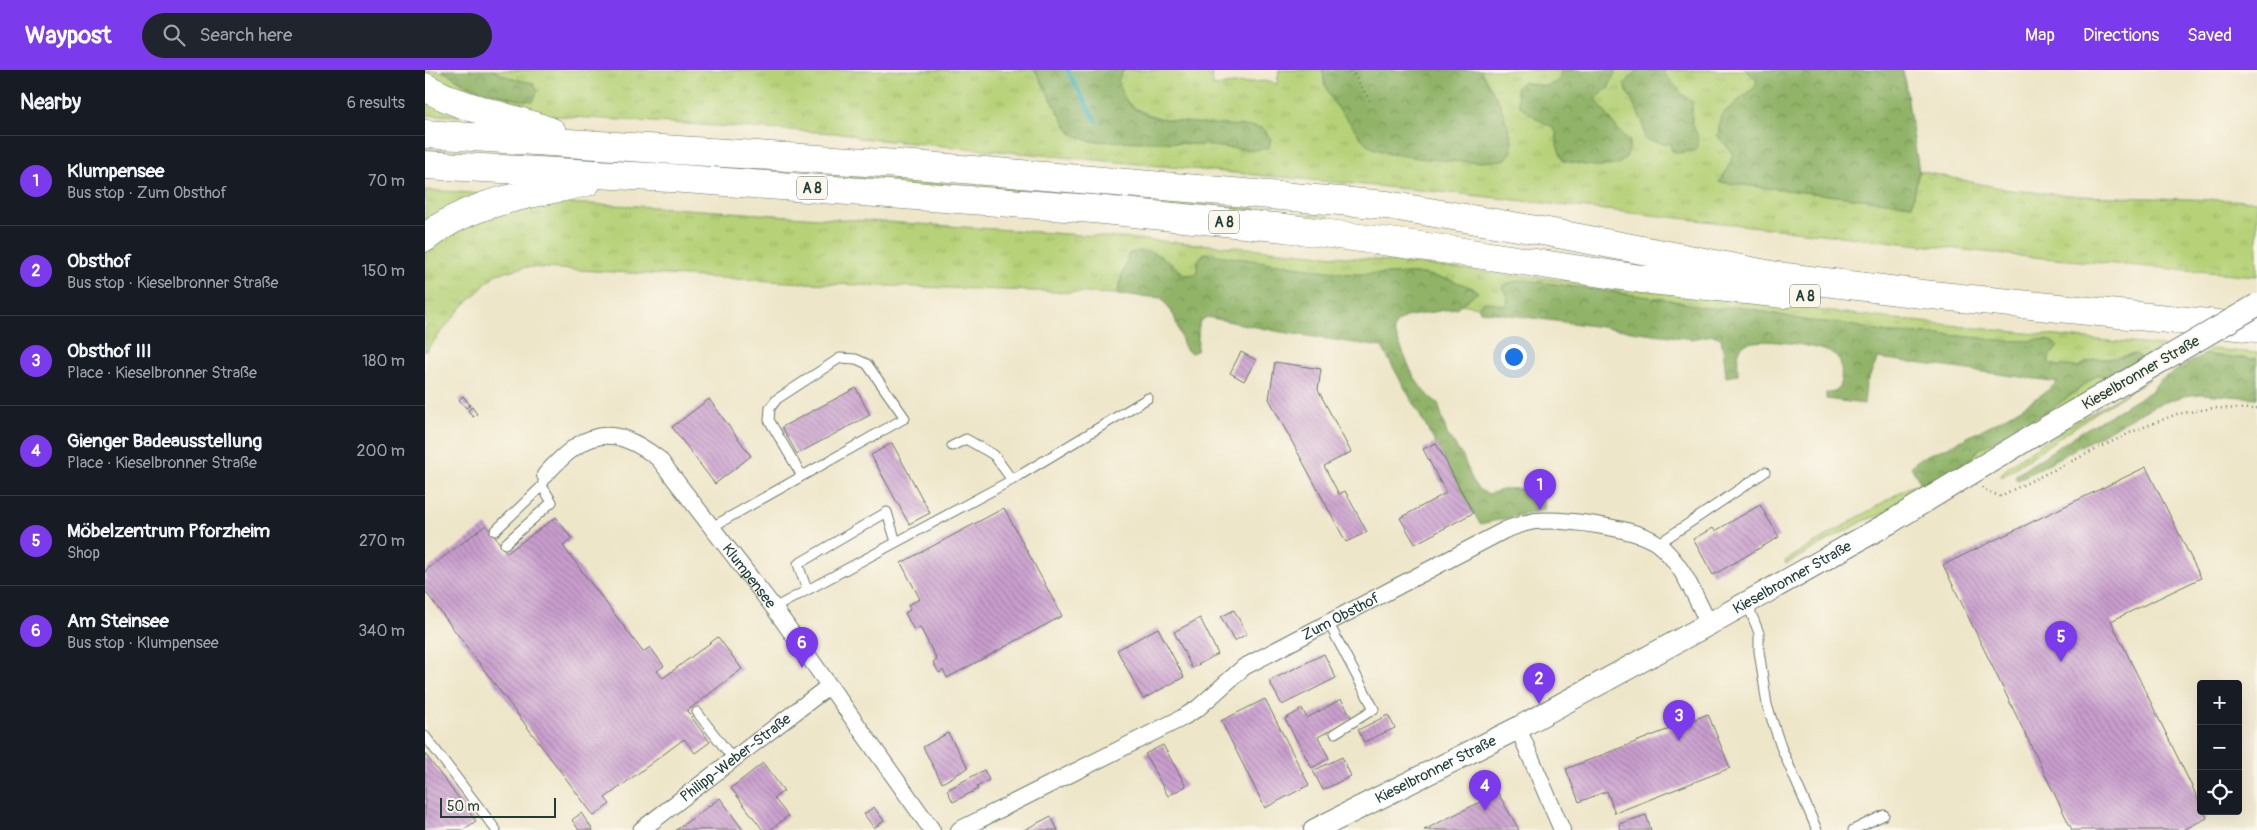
<!DOCTYPE html>
<meta charset="utf-8">
<style>
:root{--surface:#171b24;--page:#20242c;--text:#f1f3f6;--muted:#9ea1a6;--line:#363941;--accent:#7c3aed}
body{margin:0;font-family:Pangolin,sans-serif;background:var(--page);color:var(--text)}
.controls{position:absolute;right:15px;bottom:15px;display:grid;overflow:hidden;border-radius:5px;box-shadow:0 5px 20px #0002}
.controls button{width:45px;height:45px;display:grid;place-items:center;padding:0;border:0;border-bottom:1px solid var(--line);background:var(--surface);color:var(--text);font:25px sans-serif}
.scale{position:absolute;left:15px;bottom:12px;width:116px;box-sizing:border-box;padding-left:5px;border:2px solid #1f3d34;border-top:0;font-size:14px;line-height:18px;white-space:nowrap;color:#1f3d34;-webkit-text-stroke:4px #fbf7ec;paint-order:stroke}
.you{position:absolute;left:1088px;top:286px;width:18px;height:18px;margin:-12px;border:4px solid #fff;border-radius:50%;background:#1a73e8;box-shadow:0 0 0 8px #1a73e833}
.badge{display:grid;place-items:center;width:32px;height:32px;border-radius:50%;background:var(--accent);color:#fff;font-size:16px;font-weight:700}
.pin{position:absolute;translate:-50% -41px;filter:drop-shadow(0 1px 2px #0008)}
.pin::after{content:'';position:absolute;top:26px;width:18px;height:15px;background:inherit;clip-path:polygon(0 0,100% 0,50% 100%)}
.list{margin:0;padding:0;list-style:none}
h2{display:flex;justify-content:space-between;align-items:center;height:65px;margin:0;padding:0 20px;font-size:21px}
h2 small{font-size:16px;font-weight:400;color:var(--muted)}
.list li{display:grid;grid-template-columns:32px 1fr auto;gap:15px;align-items:center;box-sizing:border-box;height:90px;padding:0 20px;border-top:1px solid var(--line)}
.list b{display:block;font-size:19px;white-space:nowrap}
.list p{margin:0;font-size:16px;white-space:nowrap;color:var(--muted)}
.list em{font-size:16px;font-style:normal;color:var(--muted)}
.icon{flex:none;width:28px;height:28px;fill:none;stroke:currentColor;stroke-width:2;stroke-linecap:round;stroke-linejoin:round}
.map{position:relative;flex:none;width:1832px;height:760px;overflow:hidden}
header{display:flex;align-items:center;gap:30px;box-sizing:border-box;height:70px;padding:0 25px;background:var(--accent);color:#fff}
header strong{font-size:24px}
nav{display:flex;gap:28px;margin-inline-start:auto;font-size:18px}
.search{width:350px;height:45px;background:var(--page);display:flex;align-items:center;gap:12px;box-sizing:border-box;padding:0 18px;border-radius:28px;color:var(--muted);font-size:19px}
main{display:flex}
aside{flex:1;background:var(--surface)}
.map>svg:first-child{display:block}
</style>
<header>
<strong>Waypost</strong>
<div class="search"><svg class="icon" aria-label="search" viewBox="0 0 24 24"><circle cx="10" cy="10" r="6"/><path d="M15 15l6 6"/></svg>Search here</div>
<nav><a>Map</a><a>Directions</a><a>Saved</a></nav>
</header>
<main>
<aside>
<h2>Nearby<small>6 results</small></h2>
<ul class="list">
<li><span class="badge">1</span><div><b>Klumpensee</b><p>Bus stop · Zum Obsthof</p></div><em>70 m</em></li>
<li><span class="badge">2</span><div><b>Obsthof</b><p>Bus stop · Kieselbronner Straße</p></div><em>150 m</em></li>
<li><span class="badge">3</span><div><b>Obsthof III</b><p>Place · Kieselbronner Straße</p></div><em>180 m</em></li>
<li><span class="badge">4</span><div><b>Gienger Badeausstellung</b><p>Place · Kieselbronner Straße</p></div><em>200 m</em></li>
<li><span class="badge">5</span><div><b>Möbelzentrum Pforzheim</b><p>Shop</p></div><em>270 m</em></li>
<li><span class="badge">6</span><div><b>Am Steinsee</b><p>Bus stop · Klumpensee</p></div><em>340 m</em></li>
</ul>
</aside>
<div class="map">
<svg width="1832" height="760" viewBox="0 0 1832 760">
<defs>
<pattern id="grass-tufts" width="24" height="20" patternUnits="userSpaceOnUse" patternTransform="scale(1.25)"><rect width="24" height="20" fill="#b6d177"/><path d="M3 7l-1-3M5 7V3M7 7l1-3M15 17l-1-3M17 17v-4M19 17l1-3" fill="none" stroke="#9cb468"/></pattern>
<pattern id="forest-crowns" width="20" height="18" patternUnits="userSpaceOnUse" patternTransform="scale(1.25)"><rect width="20" height="18" fill="#90b368"/><path d="M2 6a3 3 0 1 1 6 0M12 15a3 3 0 1 1 6 0" fill="none" stroke="#759356"/></pattern>
<pattern id="building-back-hatch" width="6" height="6" patternUnits="userSpaceOnUse" patternTransform="scale(1.25)"><rect width="6" height="6" fill="#c99dce"/><path d="M-1 5l2 2M0 0l6 6M5-1l2 2" fill="none" stroke="#a381a8"/></pattern>
</defs>
<rect width="100%" height="100%" fill="#fbf7ec"/>
<filter id="ink" filterUnits="userSpaceOnUse"><feTurbulence type="fractalNoise" baseFrequency=".02" numOctaves="2"/><feDisplacementMap in="SourceGraphic" scale="10" xChannelSelector="R" yChannelSelector="G"/><feConvolveMatrix kernelMatrix="1 2 1 2 8 2 1 2 1" color-interpolation-filters="sRGB"/></filter>
<filter id="wash" filterUnits="userSpaceOnUse"><feTurbulence type="fractalNoise" baseFrequency=".0096" numOctaves="4" result="noise"/><feDisplacementMap in="SourceGraphic" scale="20" xChannelSelector="R" yChannelSelector="G"/><feGaussianBlur stdDeviation="1.12" result="paint"/><feColorMatrix in="noise" values="0 0 0 0 0 0 0 0 0 0 0 0 0 0 0 0 0 1.4 0 .05"/><feComposite in="paint" operator="in"/></filter>
<g filter="url(#wash)">
<rect width="100%" height="100%" fill="#eee6c9"/>
<path fill="url(#grass-tufts)" stroke="#6a8756" d="M0,0C28,0 25,9 46,16C66,23 88,16 108,13L88,9L66,0H610L640,54L648,64L664,71L742,72L828,80L838,58C801,53 723,59 699,28C695,23 695,15 693,10L699,0H787L788,16L840,11L852,14L854,0H898L899,13L936,68L946,77L963,84L1058,92L1087,70L1075,34L1055,0H1320L1333,8L1330,17L1317,29L1293,66L1308,84L1303,99L1294,112L1487,135L1494,101L1585,120L1656,126L1832,131V206L1595,186L1036,124L434,68L425,64L115,45L0,9Z
M0,25L36,46L0,45Z
M0,80L261,95L626,121L905,146L904,151L0,85Z
M0,120L63,124L0,160Z
M106,133C207,133 309,143 410,149C632,162 854,178 1075,203C1296,228 1517,257 1739,276L1717,288L1710,284L1661,292L1654,297L1634,296L1623,294L1625,285L1630,281L1622,270L1584,271L1514,264L1462,263L1415,253L1384,251L1312,236L1298,239L1280,238L1245,230L1100,210L1083,213C1080,223 1085,228 1081,237L1064,232L1057,233L1054,237L1035,234L1037,232L1026,210L997,204H924L830,191L773,190L772,204L760,205L748,194L704,183L692,224L381,213L101,197L71,204L36,238L0,282V177L20,161Z
M1787,279L1832,283V289L1778,285Z
M1673,304L1681,308L1679,309L1681,314L1459,444L1440,450L1361,494L1360,491L1482,418L1525,404L1544,390L1553,380L1651,322Z
M1725,309L1663,348L1578,406H1574L1586,394L1640,358Z"/>
<path fill="url(#forest-crowns)" stroke="#58784e" d="M17,0H66L88,9L108,13L113,21L108,31L89,29L44,16Z
M610,0H699L693,10C696,22 699,31 710,39C735,56 805,53 838,58L846,69L844,78L828,80L742,72L664,71L648,64L640,54Z
M898,0H1055L1075,34L1087,69V81L1081,89C1058,96 965,89 945,76C936,70 932,61 925,53C910,34 900,26 898,0Z
M1136,0H1191L1183,19L1176,23L1171,30L1195,62L1205,71C1204,76 1204,83 1201,87C1189,104 1155,93 1138,91L1132,75V64L1127,57L1112,49L1094,35L1091,18L1097,12L1121,16L1134,11Z
M1213,0H1239V3L1256,23L1267,32C1268,39 1266,46 1267,53C1270,63 1278,70 1271,80L1253,83L1247,81L1245,73L1240,74L1221,70L1219,66L1218,53L1199,15Z
M1320,0H1478L1494,101L1487,135L1294,112L1303,99L1308,84L1293,66L1296,45L1330,17L1332,9Z
M715,181C739,182 742,193 760,205L772,204L773,190L779,183L924,204H997L1026,210L1048,218L1053,222L1031,238L980,247L970,255L969,262C983,289 986,315 1013,333L1022,364L1038,387L1048,412L1053,419L1063,424L1081,419L1104,418C1112,422 1123,429 1119,440L1055,454L957,277L856,262L782,247L775,251C772,261 774,271 772,281L766,283L760,279L749,246L737,228L692,224L704,183Z
M1100,210L1245,230L1280,238L1298,239L1312,236L1384,251L1415,253L1462,263L1514,264L1584,271L1622,270L1628,272L1633,277L1625,285L1623,293L1634,296L1654,297L1670,289H1690L1710,284L1717,288L1681,308L1673,304L1635,333L1553,380C1537,397 1519,410 1495,412L1486,397C1495,384 1515,382 1529,374C1564,356 1603,337 1633,312L1453,288L1441,314L1439,334L1401,329V323L1413,320C1417,311 1419,292 1410,285C1399,276 1328,265 1317,276C1311,283 1313,296 1313,305L1301,307L1299,286L1296,268L1288,265L1267,269L1055,241L1054,237L1057,233L1064,232L1081,236L1083,232L1078,216L1083,213Z
M1778,285L1832,289V328L1776,324L1759,326L1729,336L1593,410L1590,408L1591,405L1654,363L1725,322L1735,310Z"/>
<g fill="none" stroke-linecap="round" stroke-linejoin="round">
<path stroke="#3daeb7" stroke-width="4.5" d="M642,0L671,51"/>
</g>
<g id="blocks">
<path fill="url(#building-back-hatch)" d="M816,282L831,290L819,311L805,303Z
M850,292L896,299L893,320L926,382L899,396L914,424L920,421L942,462L921,472L844,329Z
M431,318L445,345L372,384L357,357Z
M38,326L45,335L41,338L34,330Z
M284,329L326,386L290,414L247,357Z
M47,337L52,344L48,347L43,340Z
M467,373L505,443L484,454L446,385Z
M1011,373L1048,443L990,474L975,448L1021,423L998,379Z
M1721,397L1776,508L1686,551L1776,735V741H1779L1782,748L1758,760H1647L1518,495Z
M1335,435L1354,467L1288,505L1268,469L1288,458L1290,461Z
M579,438L637,546L522,608L518,600L514,603L508,592L512,590L495,557L489,560L480,543L485,540L483,535L495,529L476,493Z
M131,447L147,469L138,476L218,582L225,577L239,596L232,601L238,608L293,567L317,599L262,641L285,672L270,683L259,669L180,728L185,734L169,746L0,521V501L61,455L82,483Z
M809,540L822,564L809,571L796,547Z
M775,548L793,584L767,598L749,562Z
M733,558L759,607L718,629L692,580Z
M899,584L911,608L857,635L844,611Z
M840,629L884,715L840,738L796,651Z
M916,629L927,648L893,667L904,688L887,698L860,649L877,639L882,648Z
M1283,644L1305,698L1190,743L1182,721L1154,732L1141,699Z
M963,645L970,658L939,672L933,660Z
M523,663L543,698L517,713L498,677Z
M738,675L761,716L743,726L720,684Z
M0,684L51,751L38,760H0Z
M917,687L926,706L898,720L888,701Z
M338,693L359,721L349,728L363,746L345,760H338L306,718Z
M559,700L564,710L552,717L553,719L528,732L522,720Z
M1073,723L1094,760H999Z
M295,728L318,760H251Z
M449,737L459,751L449,758L439,744Z
M156,743L168,760H154L147,750Z
M1221,745L1226,760H1196L1194,754Z
M626,746L633,760H599Z"/>
</g>
</g>
<g filter="url(#ink)">
<use href="#blocks" fill-opacity="0" stroke="#677868" stroke-width="1"/>
<g fill="none" stroke-linecap="round" stroke-linejoin="round">
<g stroke="#677868" stroke-width="11">
<path id="lane" d="M527,376L541,369L569,385L587,410
M287,457L480,348L442,294L431,289L415,288L352,329L345,338L344,350L377,406
M70,461L117,416
M80,474L127,432L117,416L120,405
M1233,474L1340,402
M382,520L373,494L462,442L471,472
M1322,533L1334,563V581L1342,635L1356,677L1392,760
M349,538L587,410L723,328
M903,552L949,639L910,663
M272,642L308,689
M0,666L71,760
M1428,760L1459,745"/>
</g>
<g stroke="#677868" stroke-width="18">
<g id="street">
<path id="s1" d="M120,405C159,362 185,351 234,389L349,538L507,760"/>
<path d="M1093,658L1137,760"/>
<path id="s2" d="M216,760L404,616"/>
<path id="s3" d="M534,760L757,648L773,638L819,597L1080,460C1090,456 1099,453 1110,451C1138,449 1211,457 1233,474C1258,494 1270,527 1284,554"/>
</g>
</g>
<g stroke="#677868" stroke-width="24">
<g id="secondary">
<path id="s4" d="M890,760L1093,658L1284,554L1464,453L1624,356L1738,290"/>
</g>
</g>
<g stroke="#677868" stroke-width="29">
<path id="highway" d="M0,17C39,40 85,46 127,62
M0,64L489,95L962,135L1123,162L1352,206L1497,224L1832,258
M0,95L245,108L668,139L860,158L1025,180L1216,209L1359,224
M0,168C46,130 106,125 162,112"/>
</g>
<path stroke="#677868" stroke-width="2.5" stroke-dasharray="1 4" stroke-linecap="butt" d="M926,0L945,31
M1557,417L1563,422L1575,426L1709,361L1752,344L1789,338L1832,339"/>
<use href="#lane" stroke="#fff" stroke-width="9"/>
<use href="#street" stroke="#fff" stroke-width="16"/>
<use href="#secondary" stroke="#fff" stroke-width="22"/>
<use href="#highway" stroke="#fff" stroke-width="28"/>
<g stroke="#677868" stroke-width="24" stroke-linecap="butt">
<path id="secondary-bridge" d="M1738,290L1832,235"/>
</g>
<use href="#secondary-bridge" stroke="#fff" stroke-width="22"/>
</g>
</g>
<g text-anchor="middle" dominant-baseline="central" stroke-width="4" stroke-linejoin="round" paint-order="stroke">
<g fill="#fbf7ec" stroke="#61756b" stroke-width="1">
<rect x="372" y="106.5" width="30" height="23" rx="4"/>
<rect x="784" y="140.5" width="30" height="23" rx="4"/>
<rect x="1365" y="214.5" width="30" height="23" rx="4"/>
</g>
<g font-size="14" font-weight="bold" fill="#1f3d34">
<text x="387" y="118">A 8</text>
<text x="799" y="152">A 8</text>
<text x="1380" y="226">A 8</text>
</g>
<g font-size="15" fill="#1f3d34" stroke="#fbf7ec">
<text transform="translate(1716 303) rotate(-30)">Kieselbronner Straße</text>
<text stroke="none"><textPath href="#s1" startOffset="281">Klumpensee</textPath></text>
<text stroke="none"><textPath href="#s4" startOffset="540">Kieselbronner Straße</textPath></text>
<text stroke="none"><textPath href="#s3" startOffset="439">Zum Obsthof</textPath></text>
<text stroke="none"><textPath href="#s2" startOffset="119">Philipp-Weber-Straße</textPath></text>
<text stroke="none"><textPath href="#s4" startOffset="135">Kieselbronner Straße</textPath></text>
</g>
</g>
</svg>
<div class="controls">
<button>+</button>
<button>−</button>
<button><svg class="icon" aria-label="locate" viewBox="0 0 24 24"><circle cx="12" cy="12" r="6"/><path d="M12 2v4M12 18v4M2 12h4M18 12h4"/></svg></button>
</div>
<div class="scale">50 m</div>
<div class="you"></div>
<div class="pin badge" style="left:1115px;top:440px">1</div>
<div class="pin badge" style="left:1114px;top:634px">2</div>
<div class="pin badge" style="left:1254px;top:671px">3</div>
<div class="pin badge" style="left:1060px;top:741px">4</div>
<div class="pin badge" style="left:1636px;top:592px">5</div>
<div class="pin badge" style="left:377px;top:598px">6</div>
</div>
</main>
